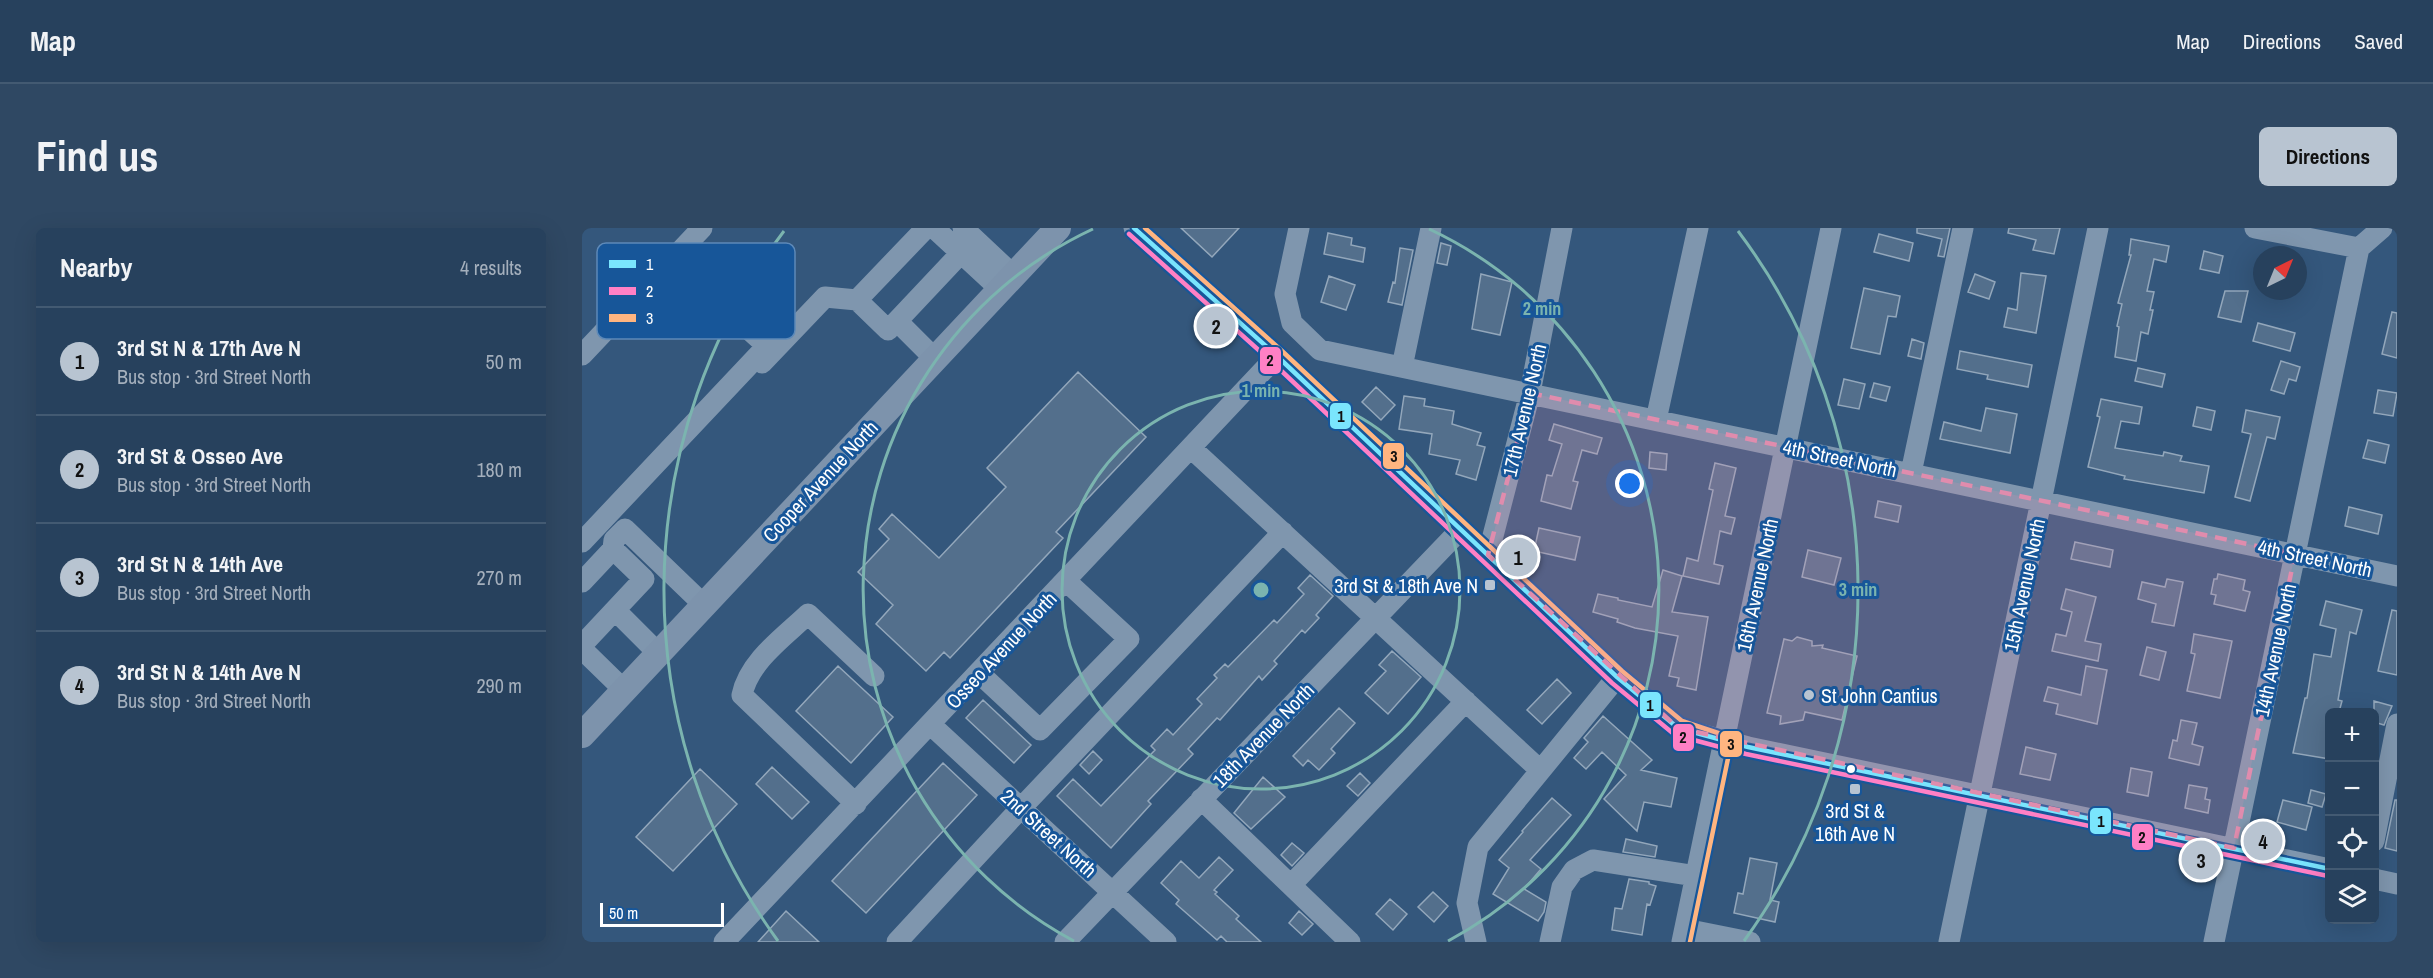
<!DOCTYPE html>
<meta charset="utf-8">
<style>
:root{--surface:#27415d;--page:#2f4863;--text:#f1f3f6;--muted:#a4afbc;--line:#435a72;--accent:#b8c4d1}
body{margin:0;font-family:"Archivo Narrow",sans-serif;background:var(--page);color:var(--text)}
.controls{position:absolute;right:18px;bottom:18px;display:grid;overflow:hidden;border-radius:9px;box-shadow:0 6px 24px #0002}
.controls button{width:54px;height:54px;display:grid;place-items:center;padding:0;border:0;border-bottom:2px solid var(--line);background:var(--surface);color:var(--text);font:30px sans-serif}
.compass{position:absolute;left:1671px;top:18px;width:54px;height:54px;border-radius:50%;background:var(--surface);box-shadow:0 6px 24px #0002;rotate:43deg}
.scale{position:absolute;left:18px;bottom:15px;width:124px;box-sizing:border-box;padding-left:6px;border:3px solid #fff;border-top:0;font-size:16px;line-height:21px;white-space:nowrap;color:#fff;-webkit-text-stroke:4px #175699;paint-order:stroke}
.you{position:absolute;left:1048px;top:256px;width:21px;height:21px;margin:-15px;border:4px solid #fff;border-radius:50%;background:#1a73e8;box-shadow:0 0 0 9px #1a73e833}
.badge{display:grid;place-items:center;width:39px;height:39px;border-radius:50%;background:var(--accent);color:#111;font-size:20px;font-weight:700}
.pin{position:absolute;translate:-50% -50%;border:3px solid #fff;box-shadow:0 2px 6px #0006}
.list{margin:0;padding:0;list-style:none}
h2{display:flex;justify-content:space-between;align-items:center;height:78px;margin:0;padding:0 24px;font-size:26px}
h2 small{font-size:20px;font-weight:400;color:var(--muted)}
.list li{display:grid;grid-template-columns:39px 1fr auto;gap:18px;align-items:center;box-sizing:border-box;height:108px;padding:0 24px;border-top:2px solid var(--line)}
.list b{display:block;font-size:22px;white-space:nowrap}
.list p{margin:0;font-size:20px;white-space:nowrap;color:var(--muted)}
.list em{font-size:20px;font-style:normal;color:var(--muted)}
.icon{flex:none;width:33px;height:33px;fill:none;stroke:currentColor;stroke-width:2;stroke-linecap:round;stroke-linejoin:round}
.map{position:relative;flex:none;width:1815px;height:714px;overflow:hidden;border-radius:9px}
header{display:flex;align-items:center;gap:36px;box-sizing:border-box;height:84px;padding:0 30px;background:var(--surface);border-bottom:2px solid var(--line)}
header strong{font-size:28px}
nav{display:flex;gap:33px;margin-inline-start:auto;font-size:21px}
.intro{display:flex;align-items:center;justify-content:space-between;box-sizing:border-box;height:144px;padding:0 36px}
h1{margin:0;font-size:42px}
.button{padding:15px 27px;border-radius:9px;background:var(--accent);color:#111;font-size:21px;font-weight:700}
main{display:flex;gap:36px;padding:0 36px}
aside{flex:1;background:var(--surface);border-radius:9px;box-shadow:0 6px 24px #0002}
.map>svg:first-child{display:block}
</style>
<header>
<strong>Map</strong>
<nav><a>Map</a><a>Directions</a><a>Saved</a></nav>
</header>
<div class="intro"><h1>Find us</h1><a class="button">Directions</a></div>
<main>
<aside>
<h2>Nearby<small>4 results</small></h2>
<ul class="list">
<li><span class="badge">1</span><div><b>3rd St N &amp; 17th Ave N</b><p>Bus stop · 3rd Street North</p></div><em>50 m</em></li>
<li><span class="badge">2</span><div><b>3rd St &amp; Osseo Ave</b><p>Bus stop · 3rd Street North</p></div><em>180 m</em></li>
<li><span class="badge">3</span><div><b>3rd St N &amp; 14th Ave</b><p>Bus stop · 3rd Street North</p></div><em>270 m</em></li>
<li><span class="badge">4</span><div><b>3rd St N &amp; 14th Ave N</b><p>Bus stop · 3rd Street North</p></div><em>290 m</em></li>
</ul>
</aside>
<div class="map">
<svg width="1815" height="714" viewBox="0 0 1815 714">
<rect width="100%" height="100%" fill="#34577c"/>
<path fill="#536f8c" stroke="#93a7bb" stroke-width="1.5" d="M599,0H657L630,29Z
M1335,0H1368L1362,29L1356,28L1360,11L1335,5Z
M1427,0H1478L1472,26L1451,22L1454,12L1426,5Z
M746,5L770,10L769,17L783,20L781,34L742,26Z
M1297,6L1331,15L1327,33L1292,24Z
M1549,11L1587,18L1584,34L1572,31L1565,63L1572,64L1568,82H1571L1566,106L1559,104L1554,133L1533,129L1537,99L1535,98L1540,76L1536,75L1549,27H1547Z
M859,15L869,18L865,37L855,35Z
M818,20L831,22L820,77L806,74L811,54L813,55Z
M1622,23L1641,28L1637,45L1618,41Z
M1439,45L1464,48L1454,105L1422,99L1426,80L1435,82Z
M899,46L930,54L918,107L890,101Z
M1393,46L1413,54L1407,71L1386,64Z
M747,48L773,57L764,82L739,74Z
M1282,60L1318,68L1314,89L1306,88L1298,126L1269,120Z
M1643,63H1666L1659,94L1636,89Z
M1810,84L1815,85V130L1800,126Z
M1676,95L1713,105L1708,123L1671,113Z
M1330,111L1342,115L1339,131L1326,128Z
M1378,123L1450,137L1446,159L1405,151L1406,147L1375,141Z
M1699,133L1718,139L1714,153L1707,151L1702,166L1689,162Z
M1556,140L1583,146L1580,159L1553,153Z
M496,144L564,209L474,304L481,310L368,430L362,424L344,443L294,396L311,377L276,344L307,311L297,301L310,286L357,330L424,259L405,240Z
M1262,151L1283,156L1277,181L1256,177Z
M1292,155L1308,159L1304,173L1288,169Z
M794,159L813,177L799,192L780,174Z
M1796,162L1815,165L1811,188L1792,185Z
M822,168L843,171L842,178L872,183L870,196L899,205L895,217L903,219L894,252L874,246L878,232L847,226L850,206L817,201Z
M1519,171L1560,179L1557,196L1539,193L1533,220L1581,228L1582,224L1600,228L1598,233L1627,238L1622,265L1542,251L1543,248L1506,239L1518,189L1515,188Z
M1615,179L1633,183L1629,202L1611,198Z
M1404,180L1435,186L1428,225L1358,211L1362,194L1399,203Z
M1664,182L1698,189L1693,211L1685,209L1668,273L1653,269L1669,206L1660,204Z
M972,196L1020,210L1015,226L1000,222L991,253L996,254L989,281L959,273L965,247L970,248L980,216L967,212Z
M1786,212L1807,217L1803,235L1781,230Z
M1068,224L1085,226L1084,242L1067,240Z
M1133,235L1154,240L1143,288L1153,290L1149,306L1138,303L1132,336L1141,338L1137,356L1101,348L1105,330L1116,333L1131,262L1127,261Z
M1296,273L1319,278L1316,294L1293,289Z
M1767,279L1800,287L1796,306L1763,298Z
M957,300L998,309L993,332L952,323Z
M1493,314L1531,322L1528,339L1489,331Z
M1226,322L1259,330L1252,357L1220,349Z
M1081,342L1100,348L1090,384L1126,389L1114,462L1095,458L1097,450L1087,448L1096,408L1053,400L1035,394L1036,391L1011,384L1016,366L1036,370V372L1070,379Z
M1636,346L1663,352L1661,362L1668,364L1663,383L1632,376L1634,367L1629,366L1632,351H1635Z
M728,347L751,368L734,387L737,390L723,405L720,402L692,433L695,436L680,452L677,448L638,492L635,490L606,521L611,526L566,573L569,576L529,620L475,568L491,551L519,578L573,522L569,518L585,501L591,507L620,476L615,471L635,450L632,447L643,436L646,439L692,392L695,395L722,366L716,360Z
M1585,351L1601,354L1592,398L1570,394L1574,376L1556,371L1560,354L1583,359Z
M1484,361L1514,369L1503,413L1519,416L1516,433L1470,423L1474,406L1484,408L1490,384L1479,381Z
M1744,373L1780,382L1774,406L1768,404L1756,472L1760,473L1757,484H1748V531L1711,525L1723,470H1725L1732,426L1749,429L1754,401L1738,397Z
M1810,382L1815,383V447L1796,443Z
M1612,406L1650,413L1638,470L1605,463L1613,426L1609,425Z
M1215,409L1230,413V418L1241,417L1240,420L1275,428L1260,492L1223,484L1221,492L1198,496L1199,488L1185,485L1202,411L1210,413Z
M1565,419L1584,424L1577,452L1558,447Z
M810,423L839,449L806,486L783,465L804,443L797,437Z
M256,438L311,489L269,535L214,483Z
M1504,438L1525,442L1515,496L1474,486L1476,476L1462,473L1466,459L1499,467Z
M975,451L989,465L960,496L945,482Z
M401,472L449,517L432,535L384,490Z
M1792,473L1810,478L1802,497L1792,494Z
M757,480L773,495L749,521L753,525L737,542L726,532L721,538L711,528Z
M1021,488L1070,532L1059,542L1095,550L1089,579L1062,574L1055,603L1022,571L1044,547L1020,524L1004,541L992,530L1006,514L1002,510Z
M1599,492L1615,495L1610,516L1621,519L1617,537L1587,530L1591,512L1595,513Z
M1444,519L1474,526L1468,552L1438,546Z
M511,523L520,532L507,546L498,537Z
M361,535L395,567L284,685L250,653Z
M190,539L227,574L210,591L174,556Z
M1549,540L1570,544L1566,568L1545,564Z
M118,541L155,576L91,643L54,609Z
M778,545L788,555L776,568L765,558Z
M681,549L703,569L669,601L652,585Z
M1607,557L1625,560L1623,571L1628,572L1626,585L1603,580Z
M1729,562L1744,566L1740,579L1726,575Z
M970,570L989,587L948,632L959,641L942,661L964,674L962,684L956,693L911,666L927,640L917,632L941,604L940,603Z
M1701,572L1730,579L1724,602L1695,594Z
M1813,572H1815V623L1803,620Z
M1044,611L1075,618L1073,629L1041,624Z
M710,615L722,625L710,638L699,627Z
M637,629L651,642L632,662L635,664L633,666L657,688L654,691L679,714H645L639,708L635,712L594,676L597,672L579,655L599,633L617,650Z
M1168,630L1195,635L1188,672L1197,674L1193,694L1152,685L1156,665L1161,666Z
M1047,651L1067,654V656L1074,658L1068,677L1065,676L1060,707L1030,702L1033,680L1040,681Z
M851,664L866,678L852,694L836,679Z
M808,671L825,686L811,702L794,686Z
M204,683L237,714H176Z
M717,683L731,696L720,707L707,695Z"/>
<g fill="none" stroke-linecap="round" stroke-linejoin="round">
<path stroke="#7f96ae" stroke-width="21" d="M352,0L418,61
M381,0L431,47
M552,0L695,128L1035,449L1096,500L1166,519L1748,641
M717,0L703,66L710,95L738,122L1815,348
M1673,0L1777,20
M275,72L344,0
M0,127L120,0
M353,131L315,93L379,25
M180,135L243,69L275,72L306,102L315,93
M820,139L849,0
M1074,192L1116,0
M609,220L958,542
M1329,245L1381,0
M0,314L185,118L90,32
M906,327L948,165L980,0
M0,354L31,321L32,312L43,301L122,377
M33,382L76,425
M0,417L62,351L31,321
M0,421L42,462
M397,445L458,502L547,411L484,353
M349,497L584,714
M619,571L768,714
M274,576L160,467C167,433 202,409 226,386L292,448
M1792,613L1815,496
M1792,651L1815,656
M709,657L884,473
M1103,701L1168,714
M142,714L695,128
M315,714L439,580L701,304
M483,714L879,301
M894,714L885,675L896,619L1035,449
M968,714L980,659L992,642L1011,632L1114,648
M1100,714L1249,0
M1367,714L1516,0
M1632,714L1777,20L1800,0"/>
<path stroke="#7d93ac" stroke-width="26" d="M0,507L476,0"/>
<g stroke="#175699" stroke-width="9">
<path id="bus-1" d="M552,0L695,128L1035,449L1096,500L1166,519L1748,641"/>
</g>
<g stroke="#175699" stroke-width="9">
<path id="bus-2" d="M547,6L690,134L1030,455L1093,507L1164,526L1746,648"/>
</g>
<g stroke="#175699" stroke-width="9">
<path id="bus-3" d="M563,0L700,123L1040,443L1100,493L1148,509L1149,516L1108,714"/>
</g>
<use href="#bus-1" stroke="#7ae5fd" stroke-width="4.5"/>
<use href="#bus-2" stroke="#ff80c5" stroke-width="4.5"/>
<use href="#bus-3" stroke="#ffb580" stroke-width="4.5"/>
</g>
<path fill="#e08cad" fill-opacity="0.2" stroke="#e08cad" stroke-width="4.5" stroke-dasharray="12 8" stroke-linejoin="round" d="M948,165L1713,326L1652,620L1096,500L906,327Z"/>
<g fill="none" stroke="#7bb4af" stroke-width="3">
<circle cx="679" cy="362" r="199"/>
<path d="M492 713A398 398 0 0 1 511 1M847 1A398 398 0 0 1 866 713"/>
<path d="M196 713A597 597 0 0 1 202 3M1156 3A597 597 0 0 1 1162 713"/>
</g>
<g fill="#b8c4d1" stroke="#175699" stroke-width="2">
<rect x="902" y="351" width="12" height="12" rx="3"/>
<circle cx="1227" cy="467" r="6"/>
<rect x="1267" y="555" width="12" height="12" rx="3"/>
</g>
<circle fill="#fff" stroke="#175699" stroke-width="2" cx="1269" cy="541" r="5"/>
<g text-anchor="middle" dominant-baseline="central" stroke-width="6" stroke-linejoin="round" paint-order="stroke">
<g font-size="20" fill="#fff" stroke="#175699">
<text transform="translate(942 182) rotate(-77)">17th Avenue North</text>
<text transform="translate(1258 230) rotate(12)">4th Street North</text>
<text transform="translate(238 253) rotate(-47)">Cooper Avenue North</text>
<text transform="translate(1733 330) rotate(12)">4th Street North</text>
<text transform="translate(1175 357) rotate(-78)">16th Avenue North</text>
<text transform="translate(1442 357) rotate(-78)">15th Avenue North</text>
<text transform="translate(419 422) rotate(-47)">Osseo Avenue North</text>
<text transform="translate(1693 422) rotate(-78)">14th Avenue North</text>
<text transform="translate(681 507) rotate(-46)">18th Avenue North</text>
<text transform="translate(467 605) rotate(42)">2nd Street North</text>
</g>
<g font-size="20" fill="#fff" stroke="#175699" text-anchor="end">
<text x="896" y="357">3rd St &amp; 18th Ave N</text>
<text x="1239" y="467" text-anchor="start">St John Cantius</text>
<text x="1273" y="582" text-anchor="middle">3rd St &amp;<tspan x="1273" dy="23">16th Ave N</tspan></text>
</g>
</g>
<rect x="15" y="15" width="198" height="96" rx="9" fill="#175699" stroke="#5d89b8" stroke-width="1.5"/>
<rect x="27" y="32" width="27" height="8" fill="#7ae5fd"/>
<rect x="27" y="59" width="27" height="8" fill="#ff80c5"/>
<rect x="27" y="86" width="27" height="8" fill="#ffb580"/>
<g font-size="16" fill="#fff">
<text x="64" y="42">1</text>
<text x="64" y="69">2</text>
<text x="64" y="96">3</text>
</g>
<circle cx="679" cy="362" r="9" fill="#7bb4af" stroke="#175699" stroke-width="3"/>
<g font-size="18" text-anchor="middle" font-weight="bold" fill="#7bb4af" stroke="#175699" stroke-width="6" stroke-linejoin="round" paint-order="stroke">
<text x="960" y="87">2 min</text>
<text x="679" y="169">1 min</text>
<text x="1276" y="368">3 min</text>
</g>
<g stroke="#175699" stroke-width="2">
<rect x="677" y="118" width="23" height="29" rx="6" fill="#ff80c5"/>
<rect x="747" y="174" width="23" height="28" rx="6" fill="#7ae5fd"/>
<rect x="800" y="214" width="23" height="28" rx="6" fill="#ffb580"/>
<rect x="1057" y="463" width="23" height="28" rx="6" fill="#7ae5fd"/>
<rect x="1090" y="495" width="23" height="29" rx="6" fill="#ff80c5"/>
<rect x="1137" y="502" width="24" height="28" rx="6" fill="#ffb580"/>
<rect x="1507" y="579" width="23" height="28" rx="6" fill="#7ae5fd"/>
<rect x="1549" y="595" width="23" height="28" rx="6" fill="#ff80c5"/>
</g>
<g font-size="16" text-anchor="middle" font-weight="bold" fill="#111">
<text x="688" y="138">2</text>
<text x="759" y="194">1</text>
<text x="812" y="234">3</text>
<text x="1068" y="483">1</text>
<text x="1101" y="515">2</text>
<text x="1149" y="522">3</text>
<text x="1519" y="599">1</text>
<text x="1560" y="615">2</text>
</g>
</svg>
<div class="controls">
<button>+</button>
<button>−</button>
<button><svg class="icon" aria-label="locate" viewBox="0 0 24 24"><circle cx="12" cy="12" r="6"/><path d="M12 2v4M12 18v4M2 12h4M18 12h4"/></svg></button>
<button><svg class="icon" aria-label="layers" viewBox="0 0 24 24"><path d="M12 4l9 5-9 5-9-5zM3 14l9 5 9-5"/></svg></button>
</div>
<svg class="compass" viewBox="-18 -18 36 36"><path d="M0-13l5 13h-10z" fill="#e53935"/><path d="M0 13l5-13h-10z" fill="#a4afbc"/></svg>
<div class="scale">50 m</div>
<div class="you"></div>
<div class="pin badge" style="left:936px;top:329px">1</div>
<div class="pin badge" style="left:634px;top:98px">2</div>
<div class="pin badge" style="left:1619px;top:632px">3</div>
<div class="pin badge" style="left:1681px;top:613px">4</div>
</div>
</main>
